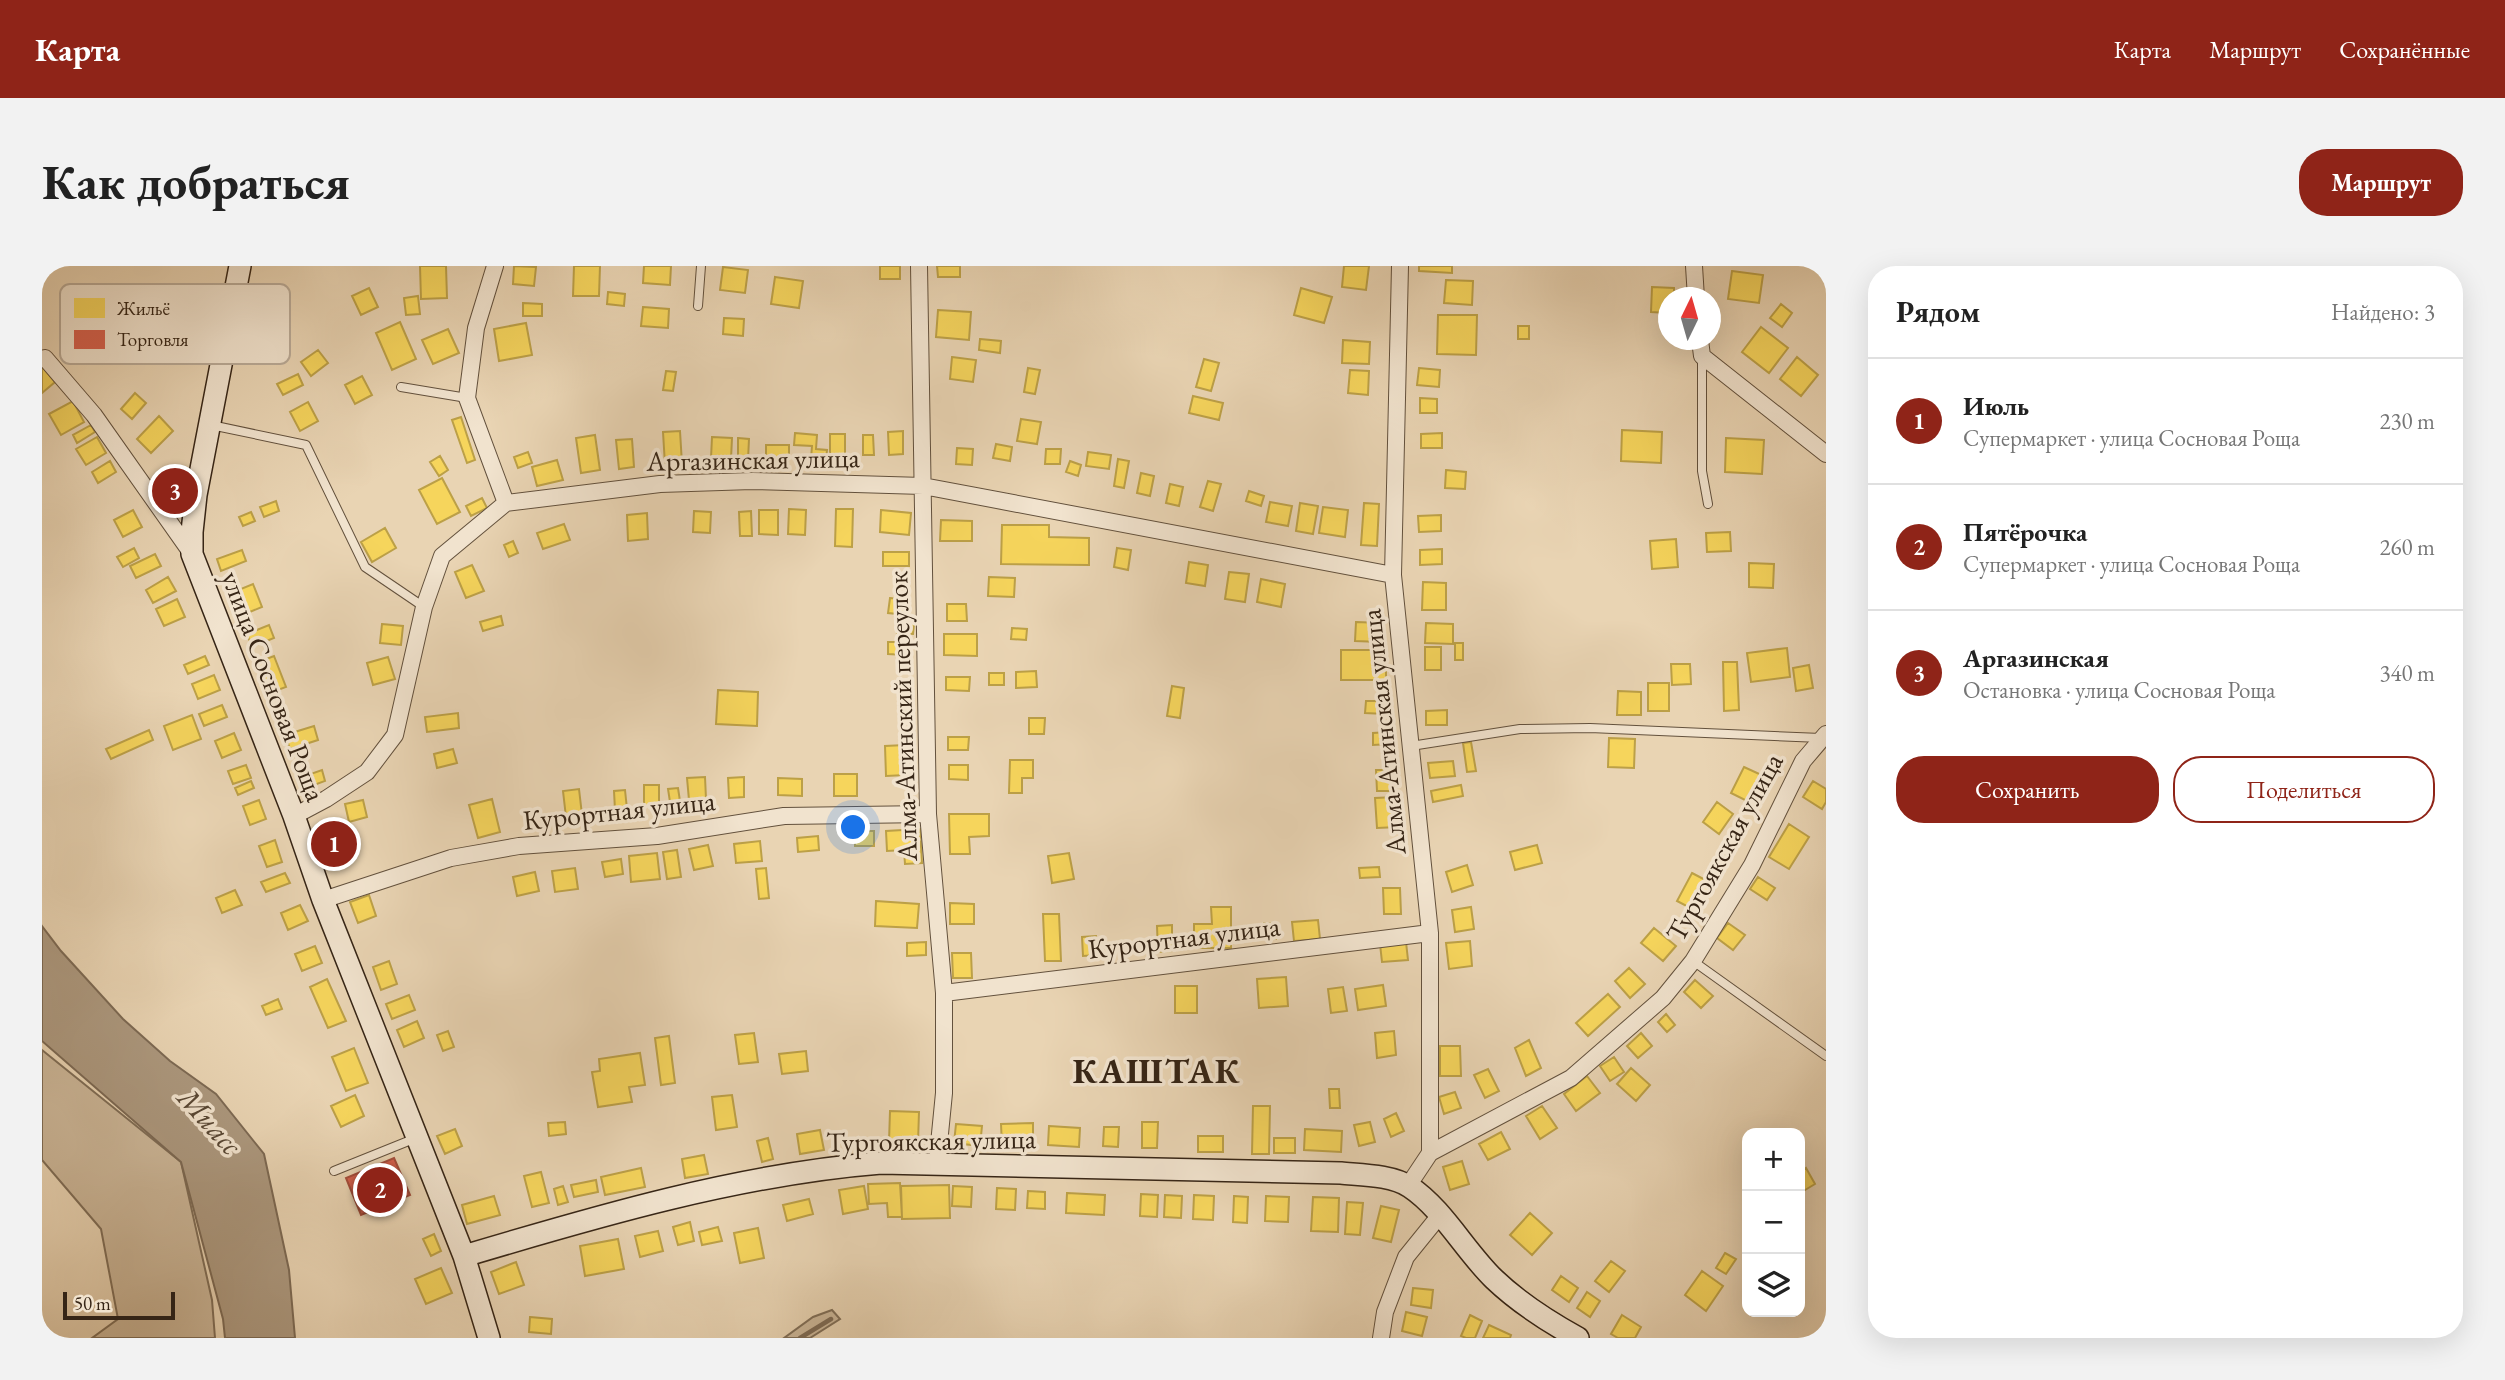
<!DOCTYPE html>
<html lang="ru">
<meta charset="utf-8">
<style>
:root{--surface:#fff;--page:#f2f2f2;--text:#222;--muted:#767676;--line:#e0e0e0;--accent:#8f2418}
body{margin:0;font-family:"EB Garamond",serif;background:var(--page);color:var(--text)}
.controls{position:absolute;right:21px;bottom:21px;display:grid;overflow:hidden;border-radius:14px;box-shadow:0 7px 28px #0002}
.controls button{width:63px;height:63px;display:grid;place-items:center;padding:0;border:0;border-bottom:2px solid var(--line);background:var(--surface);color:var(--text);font:35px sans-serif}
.compass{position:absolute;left:1616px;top:21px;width:63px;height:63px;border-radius:50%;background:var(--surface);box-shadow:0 7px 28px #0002;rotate:5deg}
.scale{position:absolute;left:21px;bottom:18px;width:112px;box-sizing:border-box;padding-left:7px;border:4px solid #362516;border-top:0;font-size:19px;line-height:24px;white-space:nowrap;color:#362516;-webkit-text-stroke:5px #f1e3ce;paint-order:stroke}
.you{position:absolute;left:812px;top:562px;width:24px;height:24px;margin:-18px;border:5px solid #fff;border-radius:50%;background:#1a73e8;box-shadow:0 0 0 10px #1a73e833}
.badge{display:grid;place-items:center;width:46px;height:46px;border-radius:50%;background:var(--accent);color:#fff;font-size:23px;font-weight:700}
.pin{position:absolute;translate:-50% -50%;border:4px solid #fff;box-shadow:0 2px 7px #0006}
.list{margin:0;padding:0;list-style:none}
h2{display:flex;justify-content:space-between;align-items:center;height:91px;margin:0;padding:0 28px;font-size:30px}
h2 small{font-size:23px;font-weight:400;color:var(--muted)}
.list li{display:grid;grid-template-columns:46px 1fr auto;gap:21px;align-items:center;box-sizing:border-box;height:126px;padding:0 28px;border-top:2px solid var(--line)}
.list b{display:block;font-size:26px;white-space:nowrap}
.list p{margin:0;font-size:23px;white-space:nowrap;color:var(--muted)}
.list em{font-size:23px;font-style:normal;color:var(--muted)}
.actions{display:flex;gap:14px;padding:21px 28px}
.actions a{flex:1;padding:16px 0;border:2px solid var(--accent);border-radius:28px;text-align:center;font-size:24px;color:var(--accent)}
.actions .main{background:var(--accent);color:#fff}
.icon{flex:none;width:38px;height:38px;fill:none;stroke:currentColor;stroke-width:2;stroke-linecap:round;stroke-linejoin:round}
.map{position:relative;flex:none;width:1784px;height:1072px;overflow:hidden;border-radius:28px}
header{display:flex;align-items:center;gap:42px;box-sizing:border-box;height:98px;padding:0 35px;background:var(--accent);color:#fff}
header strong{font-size:33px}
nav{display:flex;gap:38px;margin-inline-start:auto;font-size:24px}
.intro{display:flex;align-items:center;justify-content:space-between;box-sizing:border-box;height:168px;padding:0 42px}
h1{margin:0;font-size:49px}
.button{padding:18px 32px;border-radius:28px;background:var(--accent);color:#fff;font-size:24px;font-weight:700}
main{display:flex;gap:42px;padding:0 42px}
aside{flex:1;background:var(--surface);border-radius:28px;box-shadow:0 7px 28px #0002}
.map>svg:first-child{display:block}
</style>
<header>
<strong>Карта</strong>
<nav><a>Карта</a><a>Маршрут</a><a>Сохранённые</a></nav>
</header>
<div class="intro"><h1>Как добраться</h1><a class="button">Маршрут</a></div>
<main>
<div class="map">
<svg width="1784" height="1072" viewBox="0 0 1784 1072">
<rect width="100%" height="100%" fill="#e9d4b3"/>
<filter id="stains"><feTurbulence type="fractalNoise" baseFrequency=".00286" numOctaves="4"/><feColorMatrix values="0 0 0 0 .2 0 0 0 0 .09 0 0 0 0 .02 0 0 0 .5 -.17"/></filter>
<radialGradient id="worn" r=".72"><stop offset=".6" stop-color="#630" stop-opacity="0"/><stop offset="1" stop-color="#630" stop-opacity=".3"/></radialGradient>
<path fill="#cbb698" stroke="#806e57" stroke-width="2" d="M0,784L139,896L170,1034L173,1072H50L76,1053L59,963L0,894Z
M790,1044L798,1053L768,1072H742L771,1051Z"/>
<path fill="#ac987e" stroke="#7d6a54" stroke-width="2" d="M0,660L19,685L81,753L128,795L174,828L222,888L247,1004L253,1072H183L181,1053L139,896L0,775Z"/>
<path fill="#f6d55c" stroke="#bca047" stroke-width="2" d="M378,0H404L405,32L379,33Z
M472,0L494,1L492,20L471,18Z
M532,0H558L557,30H531Z
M602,0H629L628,19L601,17Z
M838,0H858V13H838Z
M895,0H918V11H896Z
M1302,0H1327L1324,24L1300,21Z
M1377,0H1410V7L1377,5Z
M681,1L706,4L703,27L678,24Z
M1690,5L1721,9L1717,37L1686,33Z
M733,11L761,15L757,42L729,38Z
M1404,14L1431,15L1430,39L1402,37Z
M1610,21L1632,22V32H1626V47L1609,46Z
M327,22L336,41L319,49L310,30Z
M1259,22L1290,31L1282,57L1252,49Z
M566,26L583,28L582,40L565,38Z
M376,30L378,48L364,49L362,32Z
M481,37L500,38V50H481Z
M1739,38L1750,47L1740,61L1728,52Z
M601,41L627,43L626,62L599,60Z
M896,44L929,46L927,74L894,71Z
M1396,49H1435L1434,89L1395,88Z
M682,52L702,53L701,70L681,68Z
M358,56L374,93L350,104L334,67Z
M484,57L490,89L457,95L452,63Z
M1476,60H1487V73H1476Z
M1719,61L1746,82L1727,107L1700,86Z
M406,63L417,87L391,98L380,74Z
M938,73L959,75L958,87L937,84Z
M1301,74L1328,76L1327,98L1300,97Z
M276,84L286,97L269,110L259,96Z
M910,91L934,94L931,116L908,113Z
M1755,91L1776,109L1759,130L1738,113Z
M1162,93L1177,97L1169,125L1154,121Z
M0,100L13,116L0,127Z
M986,102L998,104L993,128L982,126Z
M1377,102L1398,104L1397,121L1375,119Z
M1308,104L1327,105L1326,129L1306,127Z
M624,105L634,106L631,125L621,124Z
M256,108L261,119L241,129L235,118Z
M320,110L330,129L313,138L303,119Z
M93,127L104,137L90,153L79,143Z
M1151,130L1181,137L1177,154L1147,147Z
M1378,132L1395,133V147H1378Z
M31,135L42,156L19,169L7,148Z
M266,136L276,155L258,165L248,146Z
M117,150L131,165L109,187L95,173Z
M419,151L433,194L425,197L410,154Z
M979,153L999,156L995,178L975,175Z
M49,159L53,166L35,177L31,169Z
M1580,164L1620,166L1619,197L1579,195Z
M638,165L640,198L623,199L621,166Z
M861,165V188L847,189L846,166Z
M753,167L775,169L774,183L785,184L784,195L769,193L770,180L752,179Z
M1400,167V182H1379V168Z
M788,168H803V192L788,193Z
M553,169L558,204L539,207L534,172Z
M821,169H831L832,189H821Z
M55,171L64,187L44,199L34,183Z
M670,171L690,172L689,193L669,192Z
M696,172L707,173L706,194H696Z
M1684,172L1722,174L1720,208L1683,206Z
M590,173L592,201L577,203L574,174Z
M954,178L970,181L968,195L951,192Z
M724,179H747V198H724Z
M915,182L931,183L930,199L914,198Z
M1004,183H1019L1018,198H1003Z
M486,186L490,197L476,202L472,191Z
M1046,186L1069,189L1067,203L1044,200Z
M398,190L406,204L397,210L388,196Z
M1076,193L1087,195L1082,222L1072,220Z
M515,194L521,214L495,220L490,201Z
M68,195L74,206L56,217L50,206Z
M1028,195L1039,199L1036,210L1024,206Z
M1404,204L1424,206L1423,223L1403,222Z
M1099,207L1112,210L1108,230L1095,227Z
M400,212L418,246L395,258L377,224Z
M1166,215L1179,218L1171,245L1158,241Z
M1128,218L1141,221L1137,240L1124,237Z
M1207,225L1222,230L1219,240L1204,235Z
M440,232L445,242L429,250L424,240Z
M234,235L237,245L222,251L218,241Z
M1228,236L1250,240L1246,260L1224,256Z
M1258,237L1276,240L1271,268L1254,265Z
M1322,237L1337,238L1335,280L1319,279Z
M1281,241L1306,244L1303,271L1277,267Z
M747,243L764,244L763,269L746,268Z
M794,243H811L810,281L793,280Z
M91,244L100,261L81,271L72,254Z
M717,244H736V269L717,268Z
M839,244L869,247L867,269L838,266Z
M652,245L669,246L668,267L651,266Z
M709,245L710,270H698L697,246Z
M209,246L213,255L201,260L197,251Z
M605,247L606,273L586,275L585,249Z
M1399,249V265L1377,266L1376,250Z
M899,254L930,255V275H898Z
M522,258L528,274L501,283L495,267Z
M960,259H1007V271L1047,272V299L959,298Z
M343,262L354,282L330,296L319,276Z
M1688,266L1689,285L1665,286L1664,267Z
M1634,273L1636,301L1610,303L1608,275Z
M471,275L476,287L467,291L462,279Z
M92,282L97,292L81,301L75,291Z
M1075,282L1089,284L1086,304L1072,301Z
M1400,283V298L1378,299V284Z
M200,284L204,295L179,305L175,293Z
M841,286H867V300H841Z
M113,288L119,300L94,312L88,300Z
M1147,296L1166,299L1163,320L1144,317Z
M1707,297L1732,298L1731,322L1707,321Z
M430,299L442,325L424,332L413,306Z
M1187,306L1207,308L1203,336L1183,333Z
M126,311L134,325L111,337L104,324Z
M947,311L973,312L972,331L946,330Z
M1219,313L1243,318L1239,341L1215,336Z
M1381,316L1404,317V344H1380Z
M211,318L220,341L198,350L189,327Z
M848,332L866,334L865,349L846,347Z
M135,333L143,351L122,360L114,343Z
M905,338H924L925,355H905Z
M459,350L461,359L441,365L438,356Z
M1314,356L1340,357L1339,376L1313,375Z
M856,357L872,358L871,368L855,367Z
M1384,357L1411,358V378L1383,377Z
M340,358L361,360L359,379L338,377Z
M227,359L232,372L210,381L205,368Z
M970,362L985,363L984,374L969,373Z
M902,368H935V390L902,389Z
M846,376H863V389L846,388Z
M1413,377H1421V394H1413Z
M1383,381H1399V404H1383Z
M1745,382L1748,411L1709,416L1705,387Z
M1299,384H1344V414H1299Z
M163,390L167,399L146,408L142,399Z
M232,390L244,421L225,428L214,397Z
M346,391L353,413L331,419L325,397Z
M1681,396H1695L1697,444L1682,445Z
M1629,398H1648L1649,418L1630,419Z
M1767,399L1771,422L1754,425L1751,402Z
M994,405L995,421L974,422V406Z
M947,407H962V419H947Z
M172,409L178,424L156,433L150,418Z
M904,411H928L927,425L904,424Z
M1606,417H1627V445H1606Z
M1130,420L1142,422L1138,452L1125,450Z
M676,424L716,426L715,460L674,458Z
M1576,425L1599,426V449H1575Z
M1324,435H1343V448L1323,447Z
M180,439L185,451L162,460L157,448Z
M1405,444V459H1384V445Z
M416,447L417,462L385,466L383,451Z
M150,449L159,473L131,484L122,460Z
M987,452H1003L1002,468H987Z
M272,460L276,474L248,483L243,469Z
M107,464L111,474L69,493L64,483Z
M1347,466L1348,478L1331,479V467Z
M192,467L199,484L180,492L173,475Z
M906,471H927L926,484H906Z
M1567,472L1593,473L1592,502L1566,501Z
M1429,476L1434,505L1425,506L1421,477Z
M863,479L864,509L844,510L843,480Z
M411,483L415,497L395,502L392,488Z
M968,494H991V512H980V527H967Z
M1411,495L1413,510L1388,512L1386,497Z
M204,499L209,512L191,518L186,505Z
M907,499H926V514L907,513Z
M1702,501L1726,512L1713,539L1689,527Z
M280,504L283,515L264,522L260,511Z
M1334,504H1353L1354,525H1335Z
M792,508H815V530H792Z
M663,511L664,533L647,534L645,512Z
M702,511V531L687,532L686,512Z
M736,512L760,513V530L736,529Z
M209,515L212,522L196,529L193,522Z
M1771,515L1784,523V536L1780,543L1761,531Z
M602,519H617V540H602Z
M1419,519L1421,530L1391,536L1389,525Z
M636,522L638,535L628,536L626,523Z
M537,523L540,549L524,551L521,525Z
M583,524L585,543L573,544L572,525Z
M1354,531L1356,561L1335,562L1333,532Z
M450,533L458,566L436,572L427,539Z
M217,534L224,553L208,559L201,540Z
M321,534L325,551L307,556L303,538Z
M1675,536L1691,548L1677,568L1661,556Z
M907,548H947V570L927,571L928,588H908Z
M1747,558L1767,571L1747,603L1727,591Z
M878,563L880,597L863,598L862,584L845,585L844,565Z
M813,565H832V580H813Z
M776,570L777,584L756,586L755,572Z
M233,574L240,596L225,601L217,580Z
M718,575L720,595L694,597L692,578Z
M666,579L671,600L652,604L647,583Z
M1495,579L1500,597L1473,604L1468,586Z
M635,584L639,611L625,613L621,586Z
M615,587L618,613L589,616L587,590Z
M1027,587L1032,613L1010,617L1006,590Z
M579,593L581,608L563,611L560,596Z
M1425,599L1431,619L1410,626L1404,606Z
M1337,601L1338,611L1318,612L1317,602Z
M533,602L536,623L513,626L510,605Z
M724,602L727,632L717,633L714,603Z
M493,606L497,625L475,630L471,611Z
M243,607L248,617L224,626L219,616Z
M1650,607L1671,618L1656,646L1635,635Z
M1716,611L1733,622L1725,634L1708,623Z
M1341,622H1358L1359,648H1342Z
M193,624L200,639L180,647L174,632Z
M327,629L334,650L316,657L308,636Z
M834,635L877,638L875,662L833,660Z
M908,637L932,638V658H908Z
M258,639L266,655L246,664L239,647Z
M1169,641H1189V682H1152V658H1170Z
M1429,641L1432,663L1413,666L1410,644Z
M1001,648H1017L1019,695H1003Z
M1276,654L1278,673L1252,675L1250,656Z
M1222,657H1234V673H1222Z
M1686,657L1703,669L1691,684L1675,672Z
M1130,659V685L1116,686L1115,660Z
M1612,662L1634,680L1621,695L1599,677Z
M1054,670L1055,689L1041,690L1040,671Z
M1428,675L1430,700L1407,703L1404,677Z
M884,676V689L865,690V677Z
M1364,676L1366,694L1340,696L1338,678Z
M273,680L280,697L260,705L253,688Z
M910,687H929L930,712H911Z
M347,695L355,718L339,724L331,701Z
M1587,702L1603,718L1588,732L1573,715Z
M1244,711L1246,740L1217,742L1215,713Z
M285,713L304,755L286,762L268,721Z
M1653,714L1671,730L1659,742L1642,726Z
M1341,719L1344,740L1316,744L1313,723Z
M1133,720H1155V747H1133Z
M1301,721L1305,745L1289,747L1286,723Z
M1566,728L1578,741L1546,770L1534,757Z
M367,729L373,744L350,753L344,738Z
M236,733L240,743L224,749L220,740Z
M1624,748L1633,759L1625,766L1616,756Z
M375,755L382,772L362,781L355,764Z
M406,765L412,781L401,785L395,769Z
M1352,765L1354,789L1335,792L1333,767Z
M712,767L716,796L697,798L693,769Z
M1599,767L1610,780L1596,792L1585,780Z
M627,770L633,817L619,819L613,772Z
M1487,774L1499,802L1484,810L1473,782Z
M1398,780H1418L1419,810H1398Z
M312,782L326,817L304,825L290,791Z
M764,785L766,805L740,808L737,788Z
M598,787L603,819L587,821L590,836L556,841L550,806L558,805L557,793Z
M1572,791L1582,806L1568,815L1558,800Z
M1589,802L1608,819L1594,835L1575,818Z
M1446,803L1457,825L1443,832L1432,809Z
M1545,810L1558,827L1534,845L1522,828Z
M1287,823H1297L1298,842H1288Z
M1413,826L1419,842L1402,848L1397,831Z
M313,829L322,850L299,861L289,840Z
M690,829L695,861L674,864L670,831Z
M1211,840H1228L1227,888H1210Z
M1500,840L1515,862L1498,873L1484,850Z
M848,845L877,846L876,877L847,876Z
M1354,847L1362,865L1349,871L1342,853Z
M523,856L524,868L507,870L506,857Z
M1100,856H1116L1115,882H1100Z
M1328,856L1333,876L1317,880L1312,859Z
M991,857V879L960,880L959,858Z
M914,858L940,860L938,880L912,877Z
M1007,860L1038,862L1037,881L1006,879Z
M1062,861H1077L1076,881L1061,880Z
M413,863L420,880L403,888L395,870Z
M1263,863L1300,865L1299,886L1262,884Z
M778,864L782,884L758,888L755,868Z
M1459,866L1468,883L1446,894L1437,878Z
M1156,870H1181V886H1156Z
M726,872L731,893L720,896L715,875Z
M1232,872H1253V887H1232Z
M662,889L666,908L643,912L640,893Z
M1420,895L1427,918L1408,924L1401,901Z
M599,902L603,921L563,929L559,911Z
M1764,902L1773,918L1758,927V906Z
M499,906L507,937L490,941L482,910Z
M554,914L556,926L532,931L529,919Z
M858,917L860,951H846L845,937L827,938L826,918Z
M907,919L908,952L860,953L859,920Z
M521,920L526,936L516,939L512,923Z
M822,920L826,943L801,948L797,924Z
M911,920L930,921L929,941L910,940Z
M955,922L974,923L973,944L954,943Z
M986,925L1003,926V943L985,942Z
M1025,927L1063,929L1062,949L1024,947Z
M1099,928L1116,929L1115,951L1098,950Z
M1123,929L1140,930L1139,952L1122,951Z
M1152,929L1172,930L1171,954L1151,953Z
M452,930L458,949L425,958L420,939Z
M1192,930L1206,931L1205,957L1191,956Z
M1224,930L1247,931L1246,956L1223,955Z
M1271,931L1297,932L1296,966L1269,965Z
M767,933L771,948L745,955L741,939Z
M1305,936L1321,937L1318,969L1303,968Z
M1339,940L1357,944L1349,976L1331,972Z
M1488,947L1510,967L1490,989L1468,969Z
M648,956L652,975L636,979L631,961Z
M676,961L680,975L660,979L657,966Z
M716,962L722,992L698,997L692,967Z
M616,965L621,985L598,991L593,970Z
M392,968L399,985L389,990L381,973Z
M576,973L582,1003L543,1010L538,980Z
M1683,987L1694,993L1684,1008L1674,1002Z
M1569,995L1583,1005L1567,1026L1553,1015Z
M474,996L482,1019L457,1028L449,1006Z
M399,1002L410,1027L384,1038L373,1013Z
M1660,1005L1681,1020L1664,1045L1643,1029Z
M1519,1010L1536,1022L1527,1036L1510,1024Z
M1371,1022L1391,1024L1389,1042L1369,1039Z
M1545,1026L1558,1035L1548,1051L1535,1042Z
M1364,1046L1385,1051L1380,1070L1360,1065Z
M1428,1049L1440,1055L1433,1072H1424L1419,1070Z
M1580,1049L1599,1061L1593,1072H1576L1569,1068Z
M488,1051L510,1053L509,1068L487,1066Z
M1447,1059L1469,1069L1468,1072H1441Z"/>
<path fill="#d6604d" stroke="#a64e3c" stroke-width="2" d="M297,567L305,585L290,591L282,574Z
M352,892L368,929L319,949L304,912Z"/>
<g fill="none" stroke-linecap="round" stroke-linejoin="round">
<path stroke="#7d6a54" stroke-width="4.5" d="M758,1072L789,1053"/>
<g stroke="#63513d" stroke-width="10">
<path id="lane" d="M656,40L659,0
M1660,90V205L1666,238
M359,121L425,132
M169,159L264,179L323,301L382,341
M1369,480L1478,463L1548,462L1779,472
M1651,695L1784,790
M292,905L374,872"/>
</g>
<g stroke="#63513d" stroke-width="18">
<path id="street" d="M453,0L434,62L425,132L464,237
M877,0L886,548L902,727V827L895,898
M1358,0L1351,309L1388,667V887L1366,920
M1652,0L1654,32
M1658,74L1660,90L1784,188
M3,92L52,149L150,288
M252,550L284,533L325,506L353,469L382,341L400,290L464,237L618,218L710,215L881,220L1351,309
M281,634L409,592L477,580L615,570L742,550L886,548
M902,727L1388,667
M1388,887L1529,812L1621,732L1651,695L1710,599L1761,495L1784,468
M1339,1072L1343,1046L1364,991L1398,949"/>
</g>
<g stroke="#362516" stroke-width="24">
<path id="secondary" d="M198,0L154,229L150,266V288L252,550L281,634L422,990L447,1072
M422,990C556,950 699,908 839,897L1299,907C1320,909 1350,909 1368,921C1401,943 1423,985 1452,1013C1476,1036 1507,1056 1536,1072"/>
</g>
<use href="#lane" stroke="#f1e3ce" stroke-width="8"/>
<use href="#street" stroke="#f1e3ce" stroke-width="16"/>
<use href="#secondary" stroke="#f1e3ce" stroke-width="21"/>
</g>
<g text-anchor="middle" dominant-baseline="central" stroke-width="7" stroke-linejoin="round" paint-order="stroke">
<g font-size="28" fill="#362516" stroke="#f1e3ce">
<text transform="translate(711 193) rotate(-1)">Аргазинская улица</text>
<text transform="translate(232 420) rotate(69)">улица Сосновая Роща</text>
<text transform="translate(860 450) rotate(-92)">Алма-Атинский переулок</text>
<text transform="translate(1341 466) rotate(-96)">Алма-Атинская улица</text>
<text transform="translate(577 544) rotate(-6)">Курортная улица</text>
<text transform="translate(1682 581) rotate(-61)">Тургоякская улица</text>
<text transform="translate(1142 671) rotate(-7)">Курортная улица</text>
<text transform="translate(889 874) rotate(-1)">Тургоякская улица</text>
</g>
<g font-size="30" font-style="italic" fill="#594835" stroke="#f1e3ce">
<text transform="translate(168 855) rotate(48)">Миасс</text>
</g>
<g font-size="35" font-weight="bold" letter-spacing="2" fill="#362516" stroke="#f1e3ce">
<text x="1115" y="804">КАШТАК</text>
</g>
</g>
<rect x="18" y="18" width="230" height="80" rx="10" fill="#f1e3ce" stroke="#b9aa97" stroke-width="2"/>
<rect x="32" y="32" width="31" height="20" fill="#f6d55c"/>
<rect x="32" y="64" width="31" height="19" fill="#d6604d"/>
<g font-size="19" fill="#362516">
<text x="75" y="49">Жильё</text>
<text x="75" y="80">Торговля</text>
</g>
<rect width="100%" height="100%" filter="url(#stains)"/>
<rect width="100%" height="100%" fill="url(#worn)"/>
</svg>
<div class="controls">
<button>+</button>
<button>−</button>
<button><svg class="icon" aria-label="layers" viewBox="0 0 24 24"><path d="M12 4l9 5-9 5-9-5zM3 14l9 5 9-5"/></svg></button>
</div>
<svg class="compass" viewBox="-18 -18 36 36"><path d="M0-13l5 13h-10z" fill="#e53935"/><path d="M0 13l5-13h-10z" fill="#767676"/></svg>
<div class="scale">50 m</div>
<div class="you"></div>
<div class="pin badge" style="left:292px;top:578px">1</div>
<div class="pin badge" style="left:338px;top:924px">2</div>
<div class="pin badge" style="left:133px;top:225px">3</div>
</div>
<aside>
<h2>Рядом<small>Найдено: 3</small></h2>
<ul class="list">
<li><span class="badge">1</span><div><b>Июль</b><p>Супермаркет · улица Сосновая Роща</p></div><em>230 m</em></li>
<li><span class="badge">2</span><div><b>Пятёрочка</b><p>Супермаркет · улица Сосновая Роща</p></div><em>260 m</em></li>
<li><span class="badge">3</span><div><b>Аргазинская</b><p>Остановка · улица Сосновая Роща</p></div><em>340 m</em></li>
</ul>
<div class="actions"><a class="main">Сохранить</a><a>Поделиться</a></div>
</aside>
</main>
